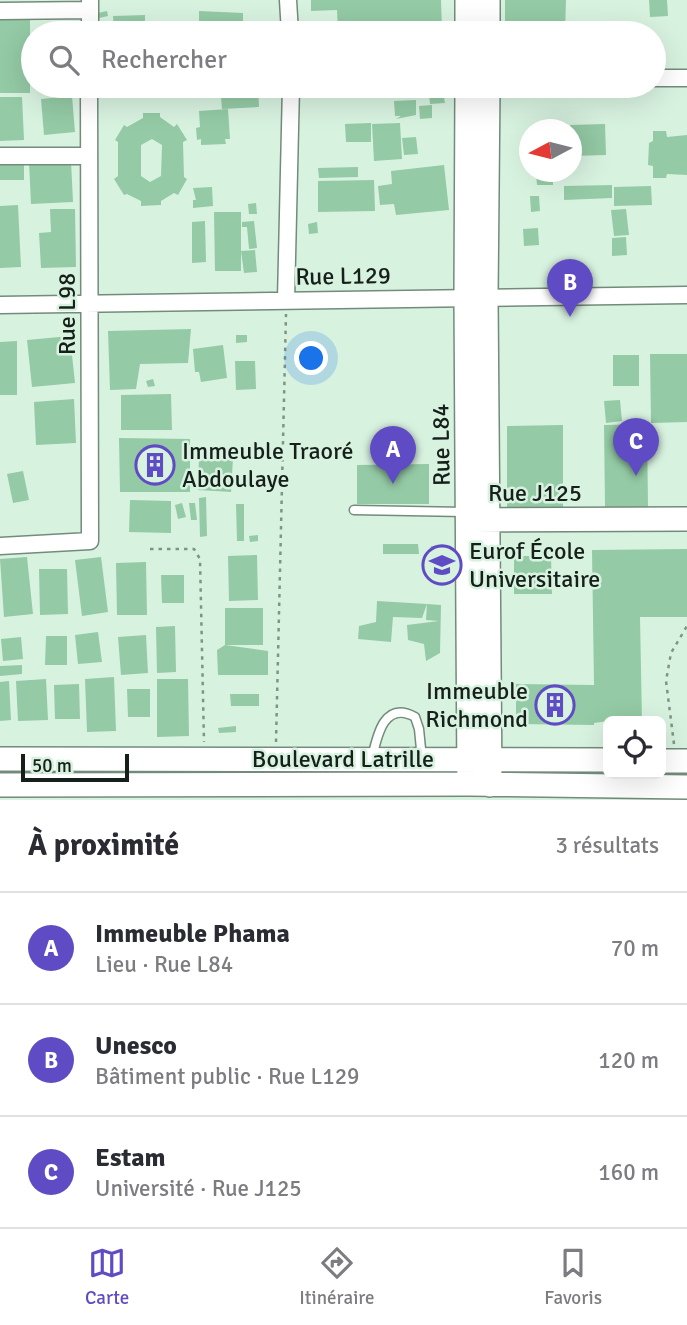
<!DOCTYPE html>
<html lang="fr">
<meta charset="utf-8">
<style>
:root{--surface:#fff;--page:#f7f7f7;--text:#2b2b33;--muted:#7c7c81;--line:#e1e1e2;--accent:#5f4cc4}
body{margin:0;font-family:Signika,sans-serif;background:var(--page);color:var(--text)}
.controls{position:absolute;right:21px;bottom:21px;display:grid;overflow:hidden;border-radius:10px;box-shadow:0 7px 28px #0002}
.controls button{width:63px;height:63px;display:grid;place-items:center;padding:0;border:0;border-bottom:2px solid var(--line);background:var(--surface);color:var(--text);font:35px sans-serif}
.compass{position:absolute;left:519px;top:119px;width:63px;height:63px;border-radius:50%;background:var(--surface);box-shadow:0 7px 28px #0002;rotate:263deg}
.scale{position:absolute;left:21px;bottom:18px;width:108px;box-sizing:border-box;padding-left:7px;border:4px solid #161f19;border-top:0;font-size:19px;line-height:24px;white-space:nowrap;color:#161f19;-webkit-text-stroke:5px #d8f2e0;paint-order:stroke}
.you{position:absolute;left:312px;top:359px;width:24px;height:24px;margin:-18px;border:5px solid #fff;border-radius:50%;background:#1a73e8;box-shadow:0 0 0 10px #1a73e833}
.badge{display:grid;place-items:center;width:46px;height:46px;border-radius:50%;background:var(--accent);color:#fff;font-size:23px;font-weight:700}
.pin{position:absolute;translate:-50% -58px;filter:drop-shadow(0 2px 4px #0008)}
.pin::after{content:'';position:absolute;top:37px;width:24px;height:21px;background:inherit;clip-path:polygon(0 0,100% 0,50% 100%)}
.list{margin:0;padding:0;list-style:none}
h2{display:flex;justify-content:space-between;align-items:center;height:91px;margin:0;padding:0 28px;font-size:30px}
h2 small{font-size:23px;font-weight:400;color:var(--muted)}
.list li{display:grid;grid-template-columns:46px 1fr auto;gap:21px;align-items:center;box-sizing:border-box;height:112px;padding:0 28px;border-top:2px solid var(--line)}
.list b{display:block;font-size:26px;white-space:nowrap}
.list p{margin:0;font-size:23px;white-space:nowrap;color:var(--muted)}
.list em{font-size:23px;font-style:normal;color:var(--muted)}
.icon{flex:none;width:38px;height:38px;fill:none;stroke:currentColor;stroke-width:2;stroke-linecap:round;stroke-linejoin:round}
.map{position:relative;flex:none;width:687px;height:800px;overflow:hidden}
.search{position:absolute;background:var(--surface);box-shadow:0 7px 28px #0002;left:21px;right:21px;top:21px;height:77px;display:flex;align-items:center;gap:18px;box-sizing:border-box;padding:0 24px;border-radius:38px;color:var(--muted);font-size:26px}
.sheet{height:427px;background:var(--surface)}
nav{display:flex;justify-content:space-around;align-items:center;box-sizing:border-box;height:98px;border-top:2px solid var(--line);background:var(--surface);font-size:19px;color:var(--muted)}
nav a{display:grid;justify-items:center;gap:4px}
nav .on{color:var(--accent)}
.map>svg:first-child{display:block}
</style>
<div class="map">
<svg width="687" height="800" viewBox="0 0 687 800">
<rect width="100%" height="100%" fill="#d8f2e0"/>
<path fill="#94caa5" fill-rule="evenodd" d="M311,0H441L442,29L338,32L337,10L311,11Z
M505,0H566L565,33H505Z
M649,0H667L668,16L650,17Z
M107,11L108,16L99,18L98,13Z
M199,11L243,13V33H199Z
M0,15H30V93H0Z
M145,15V33H114L113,16Z
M106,23L107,29L99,31L98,25Z
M195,86H210L211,96L196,97Z
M220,86H258L259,107L222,109Z
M387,86H442L445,103L430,104L429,93L388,95Z
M72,96L75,132L44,135L41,99Z
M0,97H22L24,140L0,141Z
M416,100V115L396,119L401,116H395L394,101Z
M432,105V118L420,119L419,106Z
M228,109L230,139H225L226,144L201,145V139L197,140L196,128L200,127L199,111Z
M143,113H160V117L174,127L177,124L187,140L183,142L184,177L187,179L178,195L174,193L161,201V205L141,206V201L127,194L124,195L114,179L118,176V142L115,140L124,125L127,127L143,118ZM152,139L162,145L161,176L150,182L141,176V145Z
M371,123V142H346L345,124Z
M400,123L402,159L374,161L372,124Z
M605,124L606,155L572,156L570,125Z
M653,131H666L667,137L687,135V175L667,174L666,178H653V166L648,165L649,143L653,141Z
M416,137L418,154L404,155L402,138Z
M24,161V180H0V162Z
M71,161L73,202L31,204L29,162Z
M444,165L449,210L396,215L394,204L380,205L378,186L392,184L391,171Z
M358,167V177L319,178L318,168Z
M553,174V185H537L536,175Z
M374,180L375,211L318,212V181Z
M612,185V198L564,200V186Z
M651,186L652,205L614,206V187Z
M212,187L213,206L193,208V200H196L193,188Z
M530,196H539L540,211L531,212Z
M256,203L257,214H249L248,204Z
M18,205L21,267L0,268V206Z
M50,209H75L76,267L41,268L39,233L51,232Z
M626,209L629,235L614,236L611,210Z
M214,212H241V271H215Z
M205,221L206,262L192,263V222Z
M254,221L257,248L249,249L247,227H242V222Z
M317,222L318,233L309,234L308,224Z
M538,228L539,245L524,246L523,229Z
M626,237L627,255L612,256V238Z
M255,250L257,272L244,273L241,251Z
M191,329L188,363L140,364L136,389L110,390L108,331Z
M236,335H247V342L236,343Z
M70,336L75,383L32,387L27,340Z
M17,341V395H0V342Z
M223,345L227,378L201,382L199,372H195L193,349Z
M650,354H687V422L651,423Z
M613,355H639V386H613Z
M235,361H255L256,389L236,390Z
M153,379L155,386L148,387L146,381Z
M171,394L172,430H121V395Z
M74,399L76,443L36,445L34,402Z
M620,400L622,421L606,423L604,401Z
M647,424L648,507H605L604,425Z
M563,425V511H507V426Z
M119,438L190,439V492H120Z
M199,456L233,458L231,492L198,490Z
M429,464V504H357V465Z
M23,471L29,500L13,503L7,474Z
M206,497L207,536L200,537L199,498Z
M130,500L171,501V533L129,532Z
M182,503L186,517L178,519L175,505Z
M189,503H195L197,520H191Z
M236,504H244V541H237Z
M258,535V541L250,542L249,536Z
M383,544H418L419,554H383Z
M431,546L445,547L444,556L430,554Z
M687,549V617H640L642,721H608L594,723V725L516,724V684L594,685L592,550Z
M257,555L258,600L229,601L228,556Z
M514,556H551L552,594H514Z
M27,557L33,614L4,617L0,559Z
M101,557L108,612L82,616L75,560Z
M146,562L147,615H117L116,563Z
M39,569H67L68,614L40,615Z
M161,575H184V603H162Z
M377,601L427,604L441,605L440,653L426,661L424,644L408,640L407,625L439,621L426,620L427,604L422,618L393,617L391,642L358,639L359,626L376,622Z
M225,608H263V645H225Z
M175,626L176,672L157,673L156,627Z
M98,632L102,662L78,664L75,635Z
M146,635L148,673L121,675L118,637Z
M46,636H67V665H45Z
M21,637L23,659L3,661L1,639Z
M225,645L268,651V675H218L217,650Z
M22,665V674L0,676V666Z
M114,677L116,731L87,732L85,679Z
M46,679L48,720L18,721L16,681Z
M157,679H188L189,736L157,737Z
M9,681L11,720L0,721V682Z
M79,684L80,719H55L54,685Z
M127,689H150V717H128Z
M230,694H259V706H231Z
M236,726V732L219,733L218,728Z"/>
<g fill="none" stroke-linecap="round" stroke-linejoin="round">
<g stroke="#738b7a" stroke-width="11">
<path id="lane" d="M354,510L465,512
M372,758C377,736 384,700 415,717L419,729L422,759"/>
</g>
<g stroke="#738b7a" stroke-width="19">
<path id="street" d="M288,0L290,33
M0,11L90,10
M90,33V1
M654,78H687
M0,156H88
M286,300L291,86
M0,305L687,295
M0,546L90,541L89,86"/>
</g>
<g stroke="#738b7a" stroke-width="26">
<path id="secondary" d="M467,33V0
M488,33V0
M467,86L466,297L469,784
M488,86L486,297L490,785
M475,520L687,519
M0,759L608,760
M661,761H687
M0,785L469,784L687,787"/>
</g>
<path stroke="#809386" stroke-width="2.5" stroke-dasharray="3.5 5" stroke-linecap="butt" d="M150,549H194L200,559L204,742
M276,742L286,314
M674,744L666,681L671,653L687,626"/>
<use href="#lane" stroke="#fff" stroke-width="8"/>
<use href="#street" stroke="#fff" stroke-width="16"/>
<use href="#secondary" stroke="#fff" stroke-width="23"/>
</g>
<defs>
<g id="building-ring" transform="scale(2.0125)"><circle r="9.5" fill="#d8f2e0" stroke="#5f4cc4" stroke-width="1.5"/><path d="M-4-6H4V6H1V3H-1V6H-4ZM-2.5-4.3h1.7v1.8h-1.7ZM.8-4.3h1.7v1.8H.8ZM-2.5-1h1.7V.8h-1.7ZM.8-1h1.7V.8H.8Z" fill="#5f4cc4"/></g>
<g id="university-ring" transform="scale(2.0125)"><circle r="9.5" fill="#d8f2e0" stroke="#5f4cc4" stroke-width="1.5"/><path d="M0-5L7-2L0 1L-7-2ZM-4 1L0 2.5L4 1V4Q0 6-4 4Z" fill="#5f4cc4"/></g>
</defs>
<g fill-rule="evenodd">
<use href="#building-ring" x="155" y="465"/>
<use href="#university-ring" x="442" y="565"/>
<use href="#building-ring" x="555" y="705"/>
</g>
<g text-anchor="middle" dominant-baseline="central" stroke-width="5" stroke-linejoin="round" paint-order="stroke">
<g font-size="24" fill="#161f19" stroke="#d8f2e0">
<text transform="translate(343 276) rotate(-1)">Rue L129</text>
<text transform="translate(67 314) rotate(-90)">Rue L98</text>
<text transform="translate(441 445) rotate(-91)">Rue L84</text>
<text x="535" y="493">Rue J125</text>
<text x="343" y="759">Boulevard Latrille</text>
</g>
<g font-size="24" fill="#161f19" stroke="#d8f2e0" text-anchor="start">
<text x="182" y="451">Immeuble Traoré<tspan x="182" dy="28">Abdoulaye</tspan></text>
<text x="469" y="551">Eurof École<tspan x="469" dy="28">Universitaire</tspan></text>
<text x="528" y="691" text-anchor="end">Immeuble<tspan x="528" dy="28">Richmond</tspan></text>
</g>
</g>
</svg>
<div class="controls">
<button><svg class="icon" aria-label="locate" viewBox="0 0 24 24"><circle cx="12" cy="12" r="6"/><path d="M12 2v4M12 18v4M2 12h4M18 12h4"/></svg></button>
</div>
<svg class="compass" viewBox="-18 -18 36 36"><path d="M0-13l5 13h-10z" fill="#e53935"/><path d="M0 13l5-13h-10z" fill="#7c7c81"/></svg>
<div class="scale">50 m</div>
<div class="you"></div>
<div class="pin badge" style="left:393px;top:484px">A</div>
<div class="pin badge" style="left:570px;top:317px">B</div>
<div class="pin badge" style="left:636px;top:476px">C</div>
<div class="search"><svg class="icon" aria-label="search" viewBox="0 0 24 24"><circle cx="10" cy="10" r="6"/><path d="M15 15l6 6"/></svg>Rechercher</div>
</div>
<section class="sheet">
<h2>À proximité<small>3 résultats</small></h2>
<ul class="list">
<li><span class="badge">A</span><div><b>Immeuble Phama</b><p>Lieu · Rue L84</p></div><em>70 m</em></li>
<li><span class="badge">B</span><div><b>Unesco</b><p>Bâtiment public · Rue L129</p></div><em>120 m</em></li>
<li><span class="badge">C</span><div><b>Estam</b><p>Université · Rue J125</p></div><em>160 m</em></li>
</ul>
</section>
<nav>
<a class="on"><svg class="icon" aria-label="map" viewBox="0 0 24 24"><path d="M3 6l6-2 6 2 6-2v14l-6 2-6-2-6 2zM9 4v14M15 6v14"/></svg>Carte</a>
<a><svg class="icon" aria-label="directions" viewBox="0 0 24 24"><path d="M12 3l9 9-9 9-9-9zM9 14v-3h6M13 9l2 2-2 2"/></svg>Itinéraire</a>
<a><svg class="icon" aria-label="saved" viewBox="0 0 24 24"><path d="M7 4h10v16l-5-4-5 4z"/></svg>Favoris</a>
</nav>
